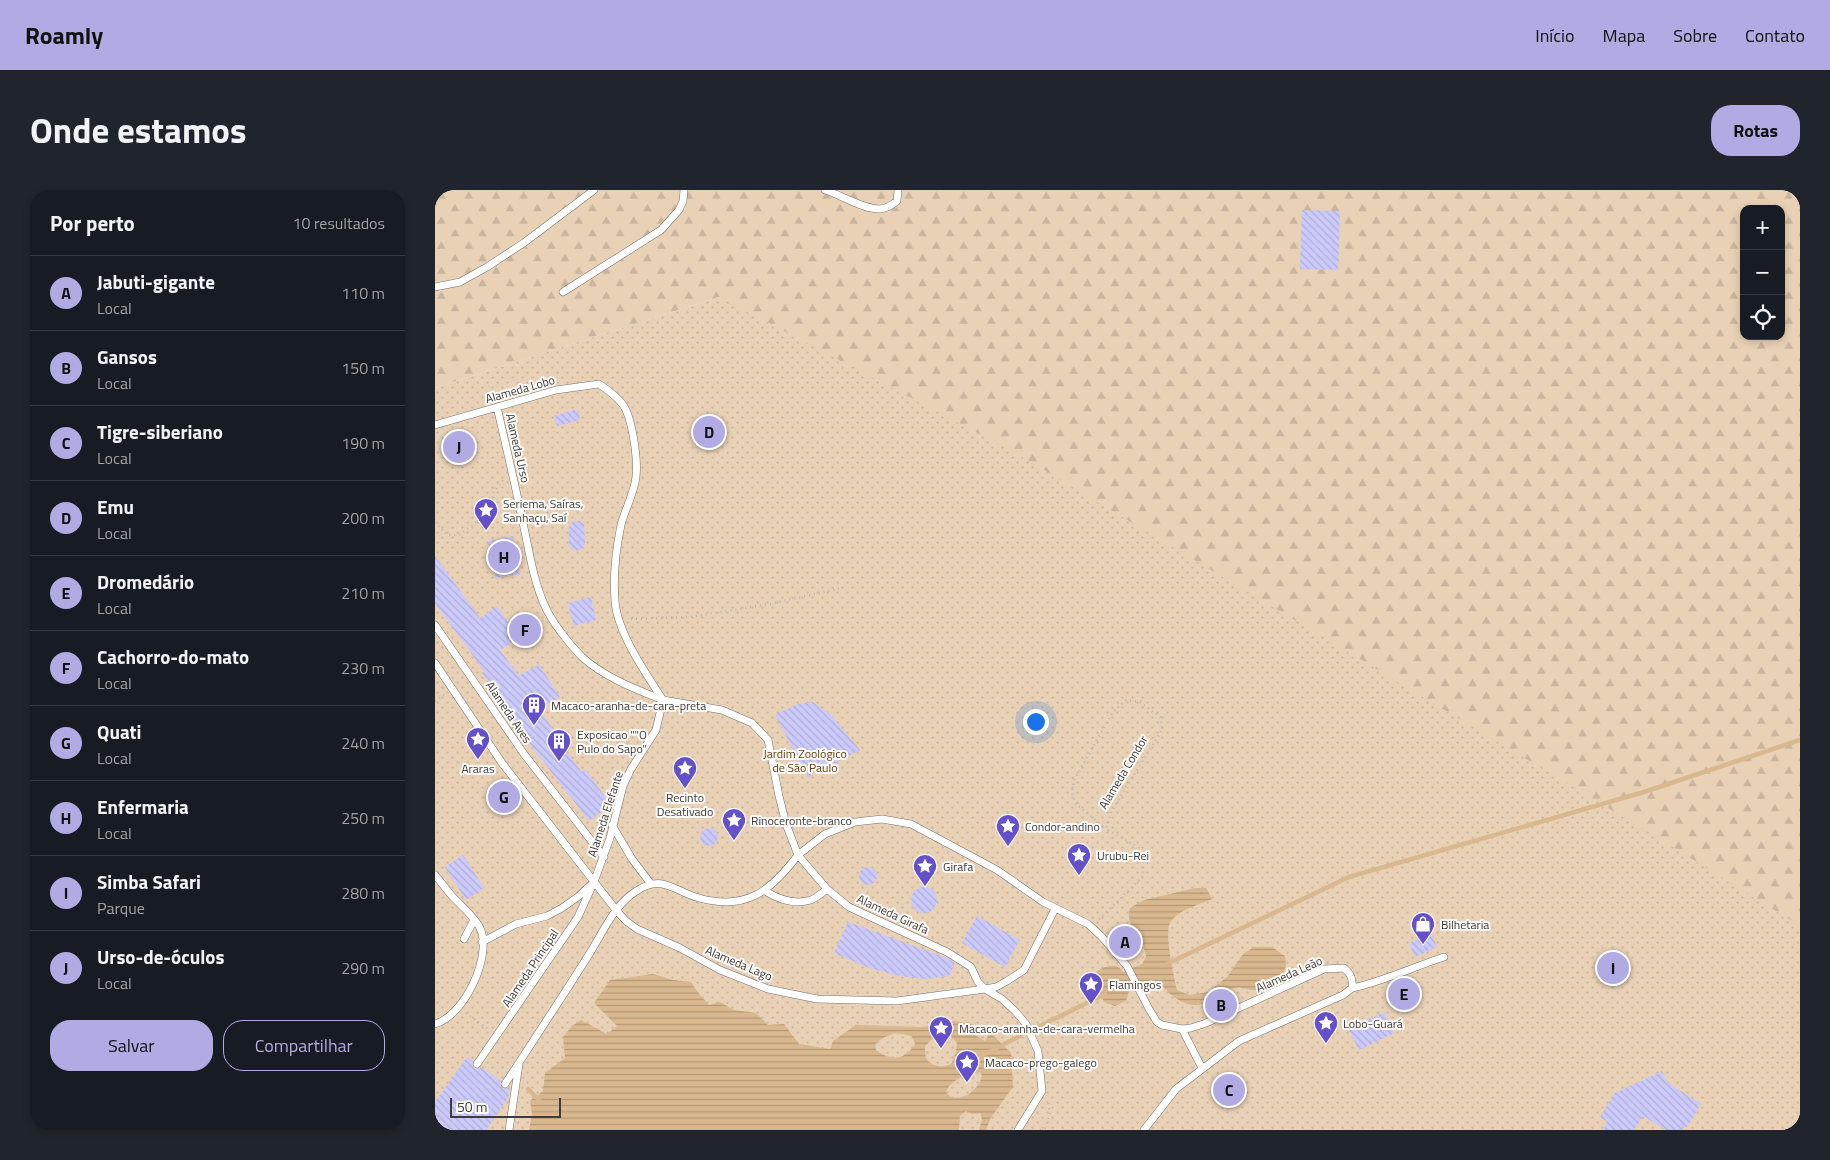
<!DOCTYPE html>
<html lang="pt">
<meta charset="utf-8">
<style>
:root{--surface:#171b24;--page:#20242c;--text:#f1f3f6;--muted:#9ea1a6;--line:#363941;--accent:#b2aae2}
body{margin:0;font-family:"Titillium Web",sans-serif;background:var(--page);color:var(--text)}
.controls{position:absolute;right:15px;top:15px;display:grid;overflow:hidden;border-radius:10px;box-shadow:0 2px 8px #0003}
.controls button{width:45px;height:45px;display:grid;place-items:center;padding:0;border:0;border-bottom:1px solid var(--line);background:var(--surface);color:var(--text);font:25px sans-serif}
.scale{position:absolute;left:15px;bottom:12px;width:111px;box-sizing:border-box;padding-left:5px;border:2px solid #3d3c3b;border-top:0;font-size:14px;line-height:18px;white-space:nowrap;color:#3d3c3b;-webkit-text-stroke:4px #fcfaf7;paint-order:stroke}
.you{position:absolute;left:600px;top:531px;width:18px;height:18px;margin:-12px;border:4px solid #fff;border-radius:50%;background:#1a73e8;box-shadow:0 0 0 8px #1a73e833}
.badge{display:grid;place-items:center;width:32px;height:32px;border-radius:50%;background:var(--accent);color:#111;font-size:16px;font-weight:700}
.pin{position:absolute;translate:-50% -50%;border:2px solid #fff;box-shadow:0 1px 5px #0006}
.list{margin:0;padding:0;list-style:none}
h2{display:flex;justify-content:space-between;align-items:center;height:65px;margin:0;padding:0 20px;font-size:21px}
h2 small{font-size:16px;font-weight:400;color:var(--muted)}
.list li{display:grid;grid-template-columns:32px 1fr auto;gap:15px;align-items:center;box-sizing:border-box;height:75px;padding:0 20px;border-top:1px solid var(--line)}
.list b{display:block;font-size:19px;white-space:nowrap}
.list p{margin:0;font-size:16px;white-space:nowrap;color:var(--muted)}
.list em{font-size:16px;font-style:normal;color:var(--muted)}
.actions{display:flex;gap:10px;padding:15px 20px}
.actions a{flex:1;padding:11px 0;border:1px solid var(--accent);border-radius:20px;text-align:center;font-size:18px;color:var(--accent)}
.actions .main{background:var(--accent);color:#111}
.icon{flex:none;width:28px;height:28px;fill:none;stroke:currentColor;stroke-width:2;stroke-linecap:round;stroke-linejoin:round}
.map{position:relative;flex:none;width:1365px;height:940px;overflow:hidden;border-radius:20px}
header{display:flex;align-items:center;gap:30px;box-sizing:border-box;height:70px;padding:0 25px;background:var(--accent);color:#111}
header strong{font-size:24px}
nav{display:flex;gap:28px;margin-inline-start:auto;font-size:18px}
.intro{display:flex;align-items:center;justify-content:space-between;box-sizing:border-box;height:120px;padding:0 30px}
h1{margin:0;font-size:35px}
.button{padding:12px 22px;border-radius:20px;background:var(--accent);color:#111;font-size:18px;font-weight:700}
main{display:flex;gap:30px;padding:0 30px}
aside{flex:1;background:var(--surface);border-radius:20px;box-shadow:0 2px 8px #0003}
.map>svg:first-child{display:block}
</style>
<header>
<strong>Roamly</strong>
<nav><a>Início</a><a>Mapa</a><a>Sobre</a><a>Contato</a></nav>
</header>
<div class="intro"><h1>Onde estamos</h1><a class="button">Rotas</a></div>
<main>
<aside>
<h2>Por perto<small>10 resultados</small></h2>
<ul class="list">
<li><span class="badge">A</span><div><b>Jabuti-gigante</b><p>Local</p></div><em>110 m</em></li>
<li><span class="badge">B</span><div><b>Gansos</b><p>Local</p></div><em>150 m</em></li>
<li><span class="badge">C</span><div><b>Tigre-siberiano</b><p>Local</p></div><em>190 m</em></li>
<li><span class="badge">D</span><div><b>Emu</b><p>Local</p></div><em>200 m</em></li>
<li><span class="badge">E</span><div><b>Dromedário</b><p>Local</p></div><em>210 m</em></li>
<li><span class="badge">F</span><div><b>Cachorro-do-mato</b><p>Local</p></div><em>230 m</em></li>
<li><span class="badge">G</span><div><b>Quati</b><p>Local</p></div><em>240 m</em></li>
<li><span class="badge">H</span><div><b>Enfermaria</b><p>Local</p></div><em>250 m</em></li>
<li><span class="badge">I</span><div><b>Simba Safari</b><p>Parque</p></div><em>280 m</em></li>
<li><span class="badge">J</span><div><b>Urso-de-óculos</b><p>Local</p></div><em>290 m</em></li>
</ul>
<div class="actions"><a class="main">Salvar</a><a>Compartilhar</a></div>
</aside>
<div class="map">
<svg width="1365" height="940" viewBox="0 0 1365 940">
<defs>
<pattern id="forest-firs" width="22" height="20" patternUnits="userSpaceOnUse" patternTransform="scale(1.25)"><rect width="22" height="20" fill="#e9d1b5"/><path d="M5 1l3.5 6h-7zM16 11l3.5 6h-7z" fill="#c9b49d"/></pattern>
<pattern id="park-dots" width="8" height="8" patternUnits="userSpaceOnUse" patternTransform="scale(1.25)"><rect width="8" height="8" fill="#e9d1b5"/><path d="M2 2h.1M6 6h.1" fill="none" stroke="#c9b49d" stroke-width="1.8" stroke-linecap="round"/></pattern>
<pattern id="water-rules" width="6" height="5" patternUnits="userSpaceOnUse" patternTransform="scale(1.25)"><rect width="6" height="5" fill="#dab88f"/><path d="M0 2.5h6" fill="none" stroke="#b29776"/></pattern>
<pattern id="building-back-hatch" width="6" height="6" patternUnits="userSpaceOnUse" patternTransform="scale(1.25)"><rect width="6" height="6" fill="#cbcafb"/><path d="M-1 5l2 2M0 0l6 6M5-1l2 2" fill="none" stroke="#afaed8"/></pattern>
</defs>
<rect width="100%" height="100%" fill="#efedea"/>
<path fill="url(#forest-firs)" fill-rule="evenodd" d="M0,0H1365V940L284,107L0,198ZM1309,19H1346V146H1309Z"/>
<path fill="url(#park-dots)" d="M284,107L579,262L1225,649L1365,736V940H0V198Z"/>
<path fill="url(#water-rules)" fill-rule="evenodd" d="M760,698H771L777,709C763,715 746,719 736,731C728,740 739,787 742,800L754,805L773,802L792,787L808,764L819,757H837L850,766L851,775L847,788C839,793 828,801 819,800C813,800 806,796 800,798C791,800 784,805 776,810C755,823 737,808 724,792L716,790L695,798L691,811L680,816L669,812L660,789L662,781C671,776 682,772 688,782L707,774L711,767C710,762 709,756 706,751C699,738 691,734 695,718L709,710Z
M218,784L238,790L256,792L264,804L274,815L285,812L299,820L321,823L333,835L349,834L364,854L395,859L398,851L421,835L488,837L519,831L537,834L535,842L550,851L555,842L576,863L578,897L555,929L551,940H544L547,930L546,924L544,923L537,924L531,921L525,926L524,940H94L97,924L95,911L108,901L110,883L130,868L128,847L137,836L146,830L172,844L182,836L159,813L175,790ZM462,843L477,846L480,854C470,871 455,871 441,860L440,855C444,849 455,844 462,843ZM508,844H515L522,853L521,861L517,873C509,879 496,877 491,868C490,865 490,859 490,856L499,847ZM544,882L547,885C545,900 524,916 511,903C514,890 532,884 544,882Z"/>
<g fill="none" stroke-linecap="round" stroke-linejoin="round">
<path stroke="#dab88f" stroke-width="4.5" d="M732,774L914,687L1209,602L1365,550
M603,837L670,804
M546,866L585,846
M93,899L104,910"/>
</g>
<path fill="url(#building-back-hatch)" d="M867,20L905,21L903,80L865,79Z
M142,219L145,230L122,236L119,226Z
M139,331H145L149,334L150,354L148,359L140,361L136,358L134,354V338L135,334Z
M78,346L85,384L60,388L53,351Z
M0,366L45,428L62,416L84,448L65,460L84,486L104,474L125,507L104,520L123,545L120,547L147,582L150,579L176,615L154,631L74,527L78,524L47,483L49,481L0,413Z
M156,407L161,430L139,436L133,413Z
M378,512L395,524L425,560L391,578L385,571L374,589L340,525L363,514Z
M265 647a9 9 0 1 1 18 0a9 9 0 1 1-18 0Z
M28,665L49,698L31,710L10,677Z
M424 686a9 9 0 1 1 18 0a9 9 0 1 1-18 0Z
M476 710a13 13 0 1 1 26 0a13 13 0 1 1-26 0Z
M542,726L585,750L570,777L527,753Z
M413,732L512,768L520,773L514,786L490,789L464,786L434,778L399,763Z
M996,743L1002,757L980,767L974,753Z
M949,822L959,843L924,860L913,839Z
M32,867L38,871L37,874L39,878L42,879L46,877L66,891L65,894L67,898L70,899L75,897L73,908L51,940H0V912Z
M1227,881L1232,892L1266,914L1252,937L1247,936V940H1231L1208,926L1199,940H1167L1173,932L1165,927L1180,903Z"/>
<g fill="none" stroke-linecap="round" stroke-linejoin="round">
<g stroke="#73716f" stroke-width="8">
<path id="lane" d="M390,0C406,5 428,19 444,19C451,19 457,15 462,11L463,0
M0,97L25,92L52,77L90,52L159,0
M128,102L226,40L244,20L248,11L249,0
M62,217C71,256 80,294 88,333C94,360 98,389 109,414C116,431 134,454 147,467C169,487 200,499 228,510
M0,235L121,200L164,194C173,200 186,209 191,220C198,236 203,270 201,287C199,304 190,319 186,335C181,359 178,386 180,411C182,442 211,484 228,510
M0,435L89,564L169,667
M0,473L67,573L181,720L191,731L202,739L245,758L285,780L333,799L382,809L462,811L550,799L561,797L572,791L589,780L620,719
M177,635L197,669L216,694
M0,685C6,692 11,699 17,706C25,715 40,727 45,738C58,766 29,826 0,834
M330,701C343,709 360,715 376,710C381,708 387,703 392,699
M29,749L39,730
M47,752L81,734L112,726L127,718L144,706L159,692L175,648L188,596L196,579L221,540L228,510L287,520L317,533L333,550L344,606L351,634L363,665C336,701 311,721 264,708C240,702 229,684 203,700C179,714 168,743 153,766C126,809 98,851 70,894
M917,798C949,791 978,777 1009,767
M747,839L767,878
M42,874L143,727L158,694
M74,940L84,874
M583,940L607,901L603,861L591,834L580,821L567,809L550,799L543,792L536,777L512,762L414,717L392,699L363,665L390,644L420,632L447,629L476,634L562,680L608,712L653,734L666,746L692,776L714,819L722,832L727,835L747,839L756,838L771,833L889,779L909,778C916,784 918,789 917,798L908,805L804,851L741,899L709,940"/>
</g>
<path stroke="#b8b6b4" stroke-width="2.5" stroke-dasharray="1 4" stroke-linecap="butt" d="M0,332L12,345H24L60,318L58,303L68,290
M196,429L255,427L335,414L406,398
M0,511L10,504
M664,729L668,726L708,686V670L703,657L671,639L676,622L727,540L726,528L705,512L691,510L678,522L639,590L637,602L641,614L671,639
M31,823L53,839
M605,940L610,938L615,923L613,910"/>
<use href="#lane" stroke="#fff" stroke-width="7"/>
</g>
<defs>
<g id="sight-pin" transform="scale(1.25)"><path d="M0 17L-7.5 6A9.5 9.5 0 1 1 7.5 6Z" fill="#6451ca" stroke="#fcfaf7"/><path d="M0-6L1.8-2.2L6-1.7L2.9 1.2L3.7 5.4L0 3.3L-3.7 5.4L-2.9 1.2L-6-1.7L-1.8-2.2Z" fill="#fff"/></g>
<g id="building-pin" transform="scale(1.25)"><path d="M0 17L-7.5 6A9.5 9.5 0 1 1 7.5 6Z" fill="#6451ca" stroke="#fcfaf7"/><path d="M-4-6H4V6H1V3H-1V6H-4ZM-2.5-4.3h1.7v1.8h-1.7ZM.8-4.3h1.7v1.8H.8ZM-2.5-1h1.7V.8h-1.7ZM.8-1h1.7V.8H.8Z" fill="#fff"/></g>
<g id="shop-pin" transform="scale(1.25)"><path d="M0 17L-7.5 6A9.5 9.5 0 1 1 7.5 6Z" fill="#6451ca" stroke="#fcfaf7"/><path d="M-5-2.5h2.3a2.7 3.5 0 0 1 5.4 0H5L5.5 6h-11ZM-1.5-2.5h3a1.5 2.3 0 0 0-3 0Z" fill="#fff"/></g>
</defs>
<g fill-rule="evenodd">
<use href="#sight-pin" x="51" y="320"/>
<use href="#building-pin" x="99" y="515"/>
<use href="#sight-pin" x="43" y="549"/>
<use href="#building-pin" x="124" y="551"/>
<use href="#sight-pin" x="250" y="578"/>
<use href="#sight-pin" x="299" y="630"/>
<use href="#sight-pin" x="573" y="636"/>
<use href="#sight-pin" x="644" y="665"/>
<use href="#sight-pin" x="490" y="676"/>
<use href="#shop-pin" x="988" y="734"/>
<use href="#sight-pin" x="656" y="794"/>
<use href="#sight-pin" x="891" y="833"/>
<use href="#sight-pin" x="506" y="838"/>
<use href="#sight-pin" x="532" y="872"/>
</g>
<g text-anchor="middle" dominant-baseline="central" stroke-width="4" stroke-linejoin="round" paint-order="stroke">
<g font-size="12" fill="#3d3c3b" stroke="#fcfaf7">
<text transform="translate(85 199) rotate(-16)">Alameda Lobo</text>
<text transform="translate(83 258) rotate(77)">Alameda Urso</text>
<text transform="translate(74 522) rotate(56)">Alameda Aves</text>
<text transform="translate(688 582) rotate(-59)">Alameda Condor</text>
<text transform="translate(170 624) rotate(-72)">Alameda Elefante</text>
<text transform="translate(458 724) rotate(25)">Alameda Girafa</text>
<text transform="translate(304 773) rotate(23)">Alameda Lago</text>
<text transform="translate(95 778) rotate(-56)">Alameda Principal</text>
<text transform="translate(854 784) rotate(-24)">Alameda Leão</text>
</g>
<g font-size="12" fill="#3d3c3b" stroke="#fcfaf7" text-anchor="start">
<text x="68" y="313">Seriema, Saíras,<tspan x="68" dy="14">Sanhaçu, Saí</tspan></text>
<text x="116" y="515">Macaco-aranha-de-cara-preta</text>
<text x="142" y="544">Exposicao ""O<tspan x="142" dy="14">Pulo do Sapo"</tspan></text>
<text x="43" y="578" text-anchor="middle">Araras</text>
<text x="250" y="607" text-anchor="middle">Recinto<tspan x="250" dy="14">Desativado</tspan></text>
<text x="316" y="630">Rinoceronte-branco</text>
<text x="590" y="636">Condor-andino</text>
<text x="662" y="665">Urubu-Rei</text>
<text x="508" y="676">Girafa</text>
<text x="1006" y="734">Bilhetaria</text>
<text x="674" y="794">Flamingos</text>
<text x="908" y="833">Lobo-Guará</text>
<text x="524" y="838">Macaco-aranha-de-cara-vermelha</text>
<text x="550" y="872">Macaco-prego-galego</text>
</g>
<g font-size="12" fill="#613f0d" stroke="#fcfaf7">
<text x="370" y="563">Jardim Zoológico<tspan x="370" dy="14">de São Paulo</tspan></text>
</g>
</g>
</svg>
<div class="controls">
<button>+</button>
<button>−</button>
<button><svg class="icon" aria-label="locate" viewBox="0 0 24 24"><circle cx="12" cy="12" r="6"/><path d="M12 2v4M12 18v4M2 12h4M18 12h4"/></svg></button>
</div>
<div class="scale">50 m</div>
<div class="you"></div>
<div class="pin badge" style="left:690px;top:752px">A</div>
<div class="pin badge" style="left:786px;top:815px">B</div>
<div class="pin badge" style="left:794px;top:900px">C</div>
<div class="pin badge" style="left:274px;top:242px">D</div>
<div class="pin badge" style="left:969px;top:804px">E</div>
<div class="pin badge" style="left:90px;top:440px">F</div>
<div class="pin badge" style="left:69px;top:607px">G</div>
<div class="pin badge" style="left:69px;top:367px">H</div>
<div class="pin badge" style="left:1178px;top:778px">I</div>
<div class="pin badge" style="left:24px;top:257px">J</div>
</div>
</main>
